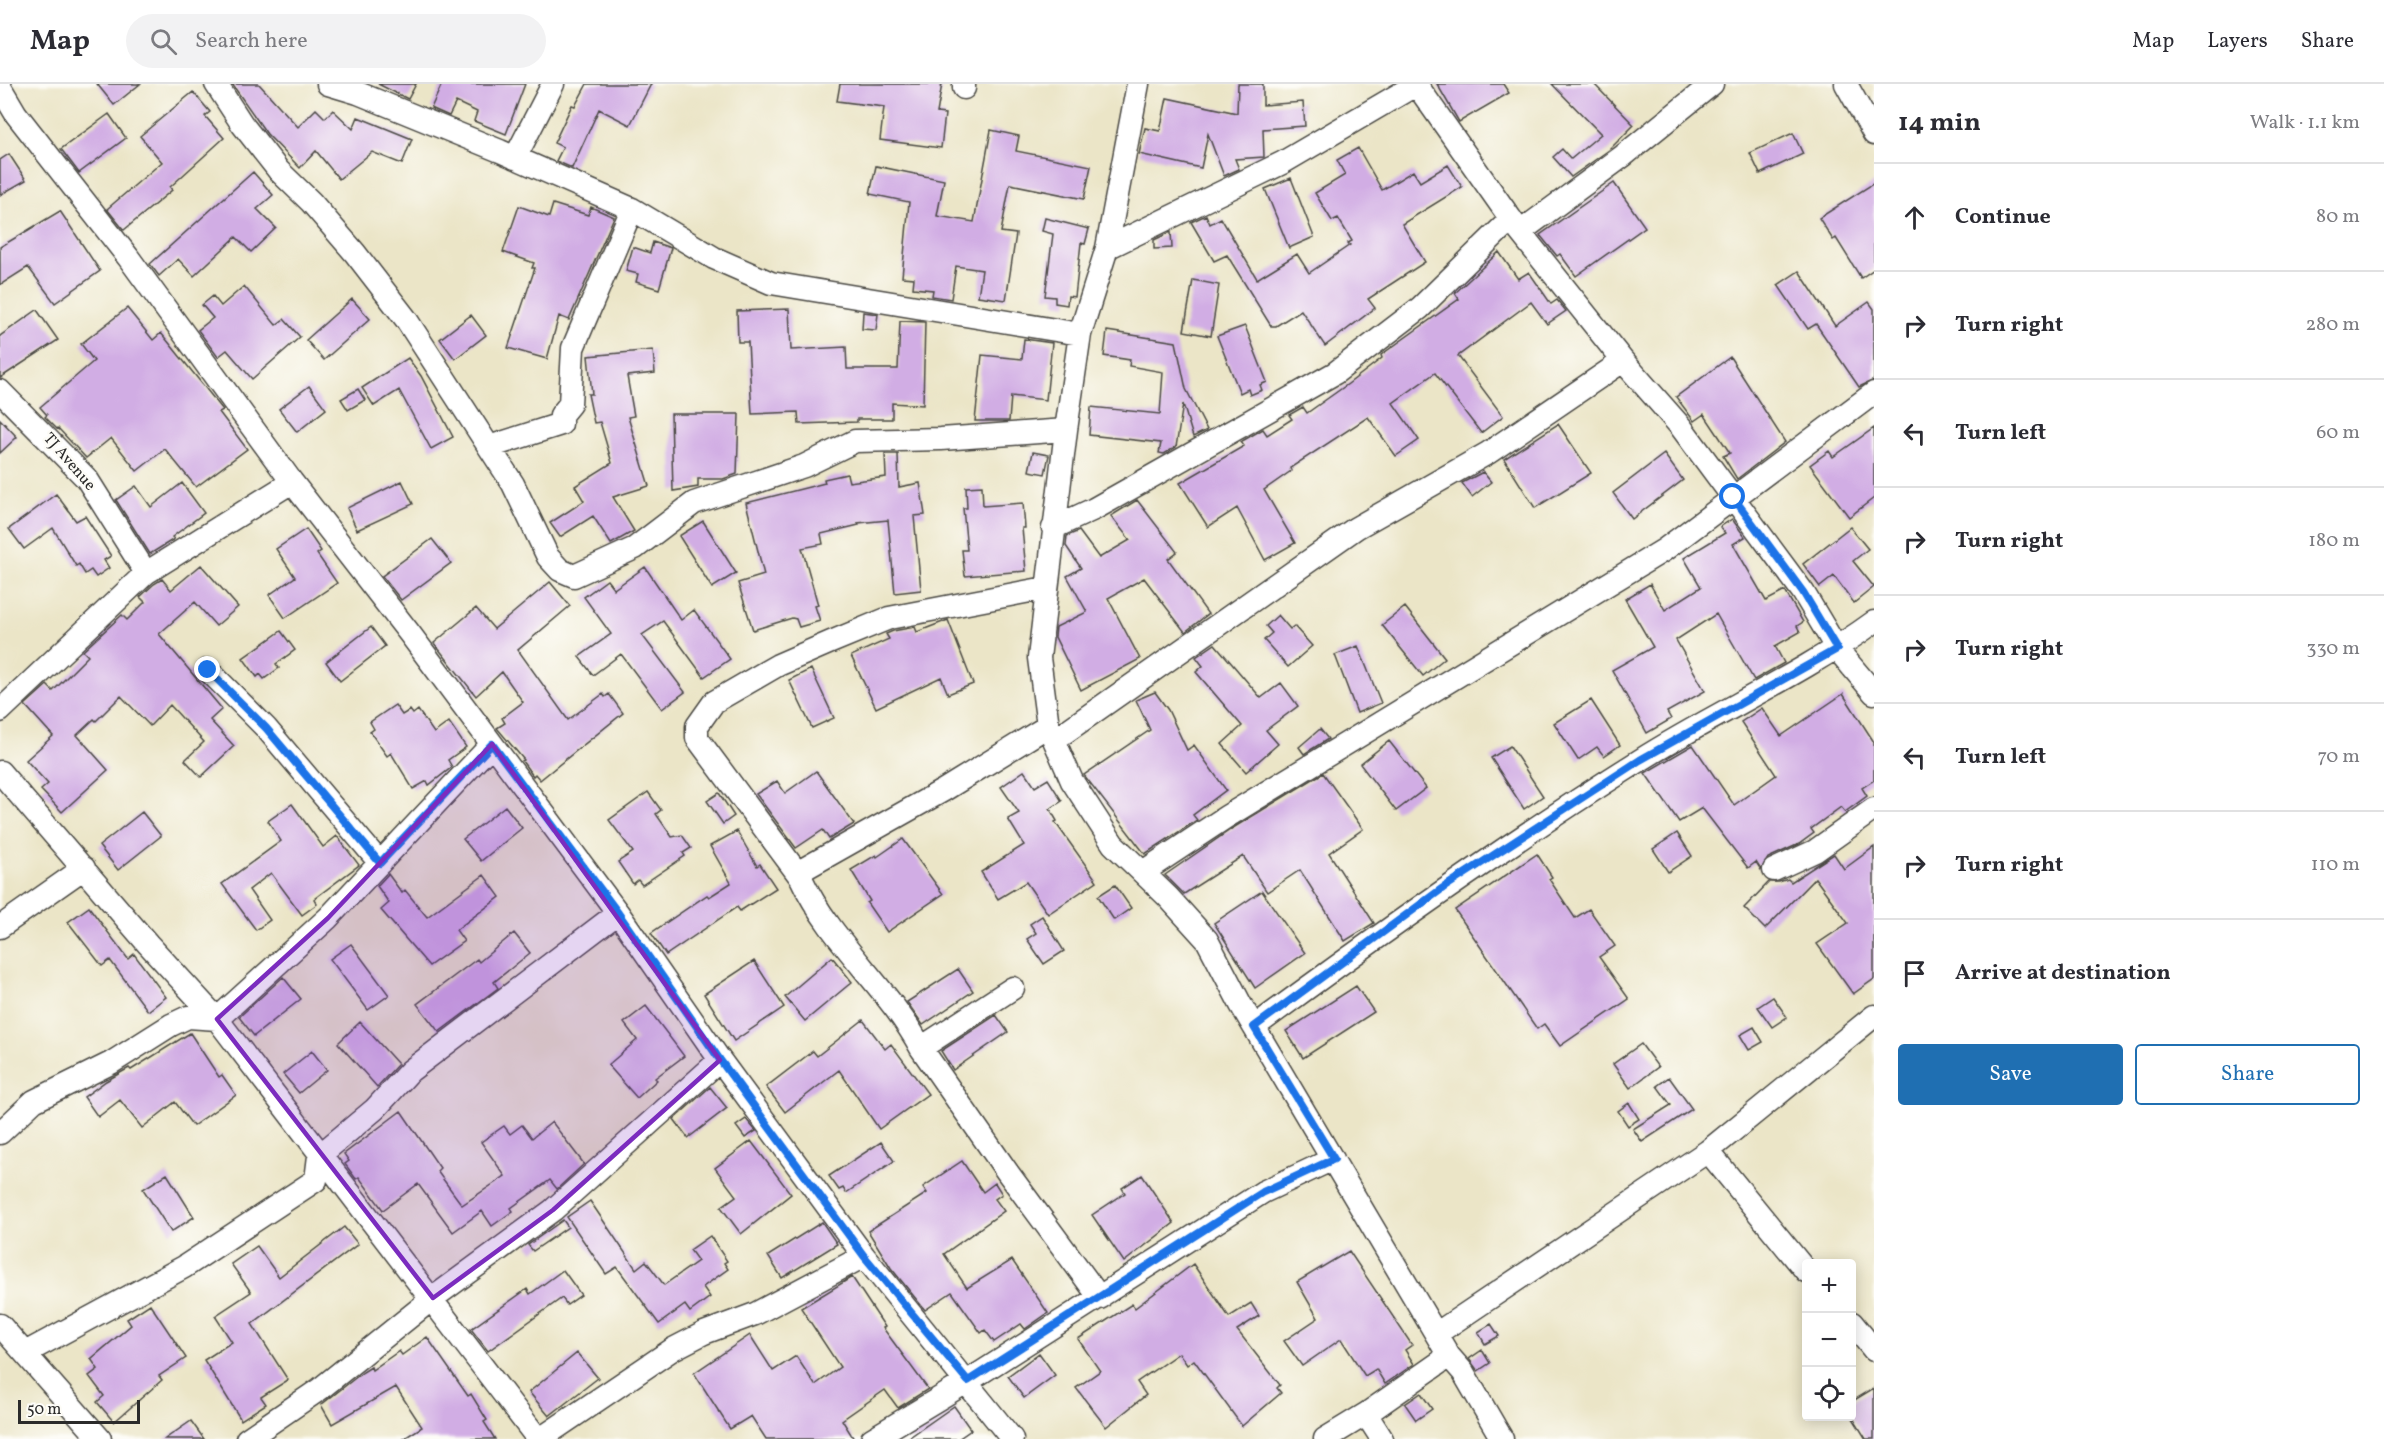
<!DOCTYPE html>
<meta charset="utf-8">
<style>
:root{--surface:#fff;--page:#f2f2f3;--text:#2b2b33;--muted:#7c7c81;--line:#e1e1e2;--accent:#1f6fb2}
body{margin:0;font-family:Vollkorn,serif;background:var(--page);color:var(--text)}
.controls{position:absolute;right:18px;bottom:18px;display:grid;overflow:hidden;border-radius:6px;box-shadow:0 3px 15px #0003}
.controls button{width:54px;height:54px;display:grid;place-items:center;padding:0;border:0;border-bottom:2px solid var(--line);background:var(--surface);color:var(--text);font:30px sans-serif}
.scale{position:absolute;left:18px;bottom:15px;width:122px;box-sizing:border-box;padding-left:6px;border:3px solid #2b2b2b;border-top:0;font-size:16px;line-height:21px;white-space:nowrap;color:#2b2b2b;-webkit-text-stroke:4px #fdfcf7;paint-order:stroke}
.stop{position:absolute;width:18px;height:18px;margin:-14px;border:4px solid #1a73e8;border-radius:50%;background:#fff}
.stop.end{background:#1a73e8;border-color:#fff;box-shadow:0 2px 6px #0008}
.list{margin:0;padding:0;list-style:none}
h2{display:flex;justify-content:space-between;align-items:center;height:78px;margin:0;padding:0 24px;font-size:26px}
h2 small{font-size:20px;font-weight:400;color:var(--muted)}
.list li{display:grid;grid-template-columns:39px 1fr auto;gap:18px;align-items:center;box-sizing:border-box;height:108px;padding:0 24px;border-top:2px solid var(--line)}
.list b{display:block;font-size:22px;white-space:nowrap}
.list em{font-size:20px;font-style:normal;color:var(--muted)}
.actions{display:flex;gap:12px;padding:18px 24px}
.actions a{flex:1;padding:14px 0;border:2px solid var(--accent);border-radius:6px;text-align:center;font-size:21px;color:var(--accent)}
.actions .main{background:var(--accent);color:#fff}
.icon{flex:none;width:33px;height:33px;fill:none;stroke:currentColor;stroke-width:2;stroke-linecap:round;stroke-linejoin:round}
.map{position:relative;flex:none;width:1874px;height:1355px;overflow:hidden}
header{display:flex;align-items:center;gap:36px;box-sizing:border-box;height:84px;padding:0 30px;background:var(--surface);border-bottom:2px solid var(--line)}
header strong{font-size:28px}
nav{display:flex;gap:33px;margin-inline-start:auto;font-size:21px}
.search{width:420px;height:54px;background:var(--page);display:flex;align-items:center;gap:15px;box-sizing:border-box;padding:0 21px;border-radius:33px;color:var(--muted);font-size:22px}
main{display:flex}
aside{flex:1;background:var(--surface)}
.map>svg:first-child{display:block}
</style>
<header>
<strong>Map</strong>
<div class="search"><svg class="icon" aria-label="search" viewBox="0 0 24 24"><circle cx="10" cy="10" r="6"/><path d="M15 15l6 6"/></svg>Search here</div>
<nav><a>Map</a><a>Layers</a><a>Share</a></nav>
</header>
<main>
<div class="map">
<svg width="1874" height="1355" viewBox="0 0 1874 1355">
<rect width="100%" height="100%" fill="#fdfcf7"/>
<filter id="ink" filterUnits="userSpaceOnUse"><feTurbulence type="fractalNoise" baseFrequency=".0167" numOctaves="2"/><feDisplacementMap in="SourceGraphic" scale="12" xChannelSelector="R" yChannelSelector="G"/><feConvolveMatrix kernelMatrix="1 2 1 2 8 2 1 2 1" color-interpolation-filters="sRGB"/></filter>
<filter id="wash" filterUnits="userSpaceOnUse"><feTurbulence type="fractalNoise" baseFrequency=".008" numOctaves="4" result="noise"/><feDisplacementMap in="SourceGraphic" scale="24" xChannelSelector="R" yChannelSelector="G"/><feGaussianBlur stdDeviation="1.35" result="paint"/><feColorMatrix in="noise" values="0 0 0 0 0 0 0 0 0 0 0 0 0 0 0 0 0 1.4 0 .05"/><feComposite in="paint" operator="in"/></filter>
<g filter="url(#wash)">
<rect width="100%" height="100%" fill="#ebe5c7"/>
<g id="blocks">
<path fill="#d1ade4" d="M97,0H140L114,21Z
M232,0H259L298,43L316,25L325,34L333,26L353,45L358,33L412,55L402,80L372,68L339,95L316,67L300,84L267,50Z
M378,0H416L408,15Z
M442,0H525L506,50L474,37L477,28L456,18L449,32L431,24Z
M587,0H651L630,41L599,25L572,84L556,77L563,63L554,59L572,21L575,22Z
M840,0H942L937,29L945,30L941,64L880,56L884,23L837,17Z
M1238,0H1263V21L1303,18L1305,42L1263,45L1264,73L1235,75L1239,85L1224,92L1208,50L1201,84L1139,70L1145,44L1160,47L1167,14L1237,29Z
M1437,0H1503L1509,9L1459,38Z
M1552,0H1594L1634,41L1609,66L1571,93L1553,73L1562,65L1571,75L1601,50Z
M193,8L210,28L205,32L224,54L170,103L172,106L124,146L107,125L162,78L140,52Z
M109,30L126,54L79,89L61,65Z
M991,46L1019,52L1016,67L1091,82L1084,115L1010,100L1001,148L1016,150L1006,216L978,212L982,186L956,182L951,215L932,212L933,206L913,204L914,194L902,193L909,118L870,110L876,82L944,96L937,132L974,138Z
M1793,49L1803,70L1760,90L1750,69Z
M1358,64L1382,106L1413,87L1420,98L1448,81L1462,103L1402,140L1425,178L1368,215L1375,224L1325,262L1301,226L1276,242H1271L1227,171L1214,177L1191,138L1206,131L1210,140L1221,134L1257,195L1297,170L1309,189L1350,161L1348,159L1352,157L1338,134L1332,137L1315,109L1345,91L1337,76Z
M9,70L26,96L0,111V76Z
M253,88L273,111L257,125L276,144L251,168L236,153L194,192L178,175L159,192L150,180Z
M1291,94L1314,153L1289,164L1265,105Z
M1614,99L1645,143L1576,192L1560,170L1557,172L1540,151Z
M1874,99V185L1861,194L1836,154L1833,156L1819,134Z
M553,120L588,131L591,123L614,133L569,236L559,232L547,275L508,264L535,184H532L534,179L503,168L519,122L549,133Z
M60,127L100,187L55,219L28,183L0,201V163Z
M1045,134L1089,145L1085,160L1081,159L1075,213L1068,212L1067,221L1055,219V213L1045,212L1053,150L1042,147Z
M1171,148L1172,164L1154,165V156Z
M653,158L671,164L659,205L636,198L638,190L626,187L633,163L650,169Z
M1499,168L1518,195L1529,188L1551,220L1557,216L1566,227L1547,240L1531,218L1458,272L1503,332L1481,349L1435,289L1393,319L1419,356L1396,372L1368,333L1290,384L1291,387L1264,406L1295,459L1265,476L1237,424L1208,443L1180,399L1244,362L1241,358L1244,356L1263,345L1267,351L1292,335L1289,331L1303,323L1307,329L1348,300L1382,274L1381,271L1459,215L1455,209Z
M1799,187L1835,242L1869,218L1874,225V296L1859,303L1816,240L1808,245L1778,201Z
M1193,196L1219,201L1211,252L1184,247Z
M244,202L276,241L284,235L300,253L252,295L227,266L218,273L198,246L213,234L202,221L213,212L221,222Z
M352,215L370,235L324,276L306,256Z
M127,224L153,256L161,249L170,260L223,326L219,328L247,365L196,403L165,365L137,387L111,354L86,374L58,344L57,345L45,333L47,331L40,323L94,277L81,260Z
M789,225L791,266L846,263L847,285H898L900,237L925,238L923,321L892,319V335H857V338L799,340L798,328L752,330L748,258H738L737,227Z
M37,226L58,256L0,294V252Z
M863,228L878,230L876,246L862,245Z
M471,231L486,251L455,275L440,255Z
M1245,242L1267,298L1260,301L1262,306L1250,311L1248,305L1240,309L1217,252Z
M1107,247L1176,258L1186,305L1207,346L1193,353L1183,320L1176,363L1164,370L1159,369L1161,359L1089,351L1091,323L1160,330L1163,288L1129,282L1130,276L1104,272Z
M1024,255L1052,259L1046,316L1011,312L1009,337H975L982,271L1022,275Z
M653,266L655,289L627,292L634,332L628,333L649,402L613,413L634,447L611,460L593,432L560,453L550,439L584,417L575,402L612,379L600,338L594,339L588,310H592L588,272Z
M1730,273L1785,358L1737,395L1723,372L1730,369L1704,330L1694,337L1676,313Z
M408,274L421,292L453,353L431,365L399,306L374,322L362,304Z
M309,302L326,325L297,348L279,325Z
M358,305L365,316L348,326L341,315Z
M671,330H739L737,390L723,395H698V403L673,407Z
M0,335L17,353L0,369Z
M1558,340L1591,389L1535,424L1504,375Z
M1874,344V414L1849,433L1810,381L1829,367L1833,373Z
M1033,368L1049,371L1045,390L1029,387Z
M885,370H898L899,403L920,399L925,431L914,432L921,506L895,509L888,436L858,439L859,441L821,450L823,460L802,464L818,521L815,522L820,537L799,543L796,535L792,534L753,546L738,499L764,491L746,419L825,399L824,395L847,390L849,398L886,393Z
M1664,370L1683,396L1632,435L1613,409Z
M1483,388L1491,398L1472,413L1462,399Z
M402,397L413,420L357,446L347,424Z
M182,399L204,429L172,453L174,455L150,470L116,416L136,402L151,423Z
M982,402L983,422L1023,419L1025,444H1022L1026,487L965,492L962,466H967L963,424H967L966,403Z
M56,410L76,437L85,432L111,472L104,476L109,484L96,493L91,486L85,490L79,480L76,482L53,444L24,465L9,445Z
M1137,416L1177,468L1168,475L1208,530L1185,548L1144,494L1108,514L1140,575L1081,606L1055,553L1056,543L1087,528L1067,492L1081,484L1066,462L1067,452L1079,447L1099,474L1130,456L1111,432Z
M1732,435L1745,453L1733,460L1766,517L1785,507L1803,538L1797,542L1800,548L1775,562L1784,579L1754,596L1716,530L1676,556L1705,607L1667,628L1671,635L1647,649L1612,586L1653,563L1625,515L1650,500L1665,526L1701,503L1684,474L1725,449L1720,443Z
M703,437L736,489L712,504L679,452Z
M1850,443L1868,465L1853,477L1874,503L1854,519L1834,492L1820,503L1803,480Z
M306,445L321,467L317,470L337,499L285,534L269,511L295,493L276,465Z
M432,455L451,479L401,516L382,492Z
M201,481L238,523L216,542L195,518L159,550L222,625L210,636L234,662L201,693L185,676L204,658L170,621L150,642L121,612L96,637L94,635L77,651L108,686L62,728L41,706L48,700L26,676L53,652L25,621L47,601L53,607L88,572L83,567L122,531L127,536L145,518L140,513L154,500L162,495L171,506Z
M645,483L681,536L694,526L730,575L704,593L663,537L642,551L685,608L662,625L621,570L593,591L579,573L611,550L584,513L607,496L614,505Z
M550,498L570,522L518,566L568,636L603,610L605,613L609,610L623,629L540,696L535,690L533,692L522,677L524,676L497,644L505,639L502,634L523,618L502,588L476,612L434,559L476,524L494,545Z
M1405,523L1445,574L1423,592L1382,541Z
M1278,531L1290,545L1294,542L1312,562L1288,583L1264,556L1272,549L1266,542Z
M948,536L973,600L948,610L941,593L876,624L851,572L889,555L886,550L893,547L915,543L917,548Z
M371,543L385,562L340,597L326,578Z
M281,547L295,566L276,580L279,584L264,595L260,590L257,593L243,574Z
M1215,560L1261,614L1281,599L1298,622L1266,646L1278,660L1246,688L1222,660L1242,642L1196,588L1203,582L1196,573Z
M1358,562L1381,619L1357,629L1335,571Z
M811,585L834,634L812,644L789,596Z
M1155,608L1168,626L1187,666L1194,661L1226,706L1193,731L1197,736L1145,770L1084,691L1150,646L1136,616Z
M1843,610L1874,658V696L1862,704L1867,712L1845,728L1841,723L1811,745L1814,749L1799,760L1768,774L1761,786L1756,778L1748,784L1702,724L1679,738L1645,689L1693,661L1734,721L1776,691L1741,638L1762,624L1781,652Z
M1591,616L1620,661L1604,672L1597,663L1578,676L1554,639Z
M395,621L402,631L410,626L413,630L418,626L434,649L449,638L466,663L448,676L452,683L429,701L427,697L413,705L391,669L387,672L370,648L374,645L370,638Z
M1320,645L1328,655L1304,670L1299,663Z
M1389,657L1426,704L1396,727L1360,680Z
M1510,662L1543,712L1524,725L1491,674Z
M816,687L854,740L829,755L823,746L796,764L756,710L777,697L785,709Z
M1024,687L1035,703L1048,695L1062,717L1050,725L1057,737L1055,738L1097,797L1048,830L1026,798L998,815L981,788L1024,761L1008,735L1019,729L1001,703Z
M1323,689L1363,745L1329,769L1374,839L1345,857L1300,786L1267,808L1243,772L1184,810L1165,791L1233,744Z
M648,708L661,726L656,730L672,753L682,751L691,764L683,769L685,772L642,801L638,796L633,800L618,778L633,768L609,736Z
M719,709L734,732L723,740L707,717Z
M292,720L323,763L337,752L359,781L314,815L317,820L302,831L271,789L249,806L270,836L256,846L222,800L281,757L268,737Z
M505,722L522,744L481,777L463,755Z
M142,728L161,752L118,786L99,762Z
M737,747L757,782L760,780L776,804L740,827L737,823L666,871L651,849L707,811L709,813L731,799L710,762Z
M1677,749L1692,772L1668,788L1653,765Z
M903,755L943,810L887,848L867,819L870,817L851,786L876,771L877,773Z
M1874,763V895L1853,910L1817,860L1848,839L1815,794L1765,845L1744,824L1769,798H1779L1788,795L1791,798L1834,770L1844,785Z
M1537,770L1552,793L1549,795L1575,834L1589,825L1615,862L1599,873L1629,915L1560,962L1544,940L1537,945L1455,826Z
M388,790L402,809L405,806L427,833L484,791L500,813L456,846L464,857L429,882L381,826L389,819L377,802Z
M1115,801L1131,824L1114,836L1098,812Z
M1262,807L1305,869L1255,904L1214,839Z
M89,823L128,875L134,870L166,913L148,927L110,876L102,882L68,838Z
M1042,832L1064,867L1044,880L1027,855L1036,849L1030,840Z
M514,849L530,869L494,898L498,904L439,948L417,920L477,875L479,878Z
M351,860L389,911L368,926L330,875Z
M832,873L852,898L805,937L785,913Z
M754,877L784,923L734,957L704,910Z
M958,885L973,907L923,941L907,918Z
M283,893L301,915L254,952L239,933Z
M1356,902L1374,928L1303,974L1286,947Z
M1773,913L1787,933L1772,943L1758,923Z
M646,922L684,972L655,994L657,996L637,1014L608,981L637,956L624,939Z
M996,931L1008,948L953,986L941,967Z
M863,936L885,965L891,960L928,1010L879,1045L839,986L785,1028L766,1003L813,967L817,972Z
M360,938L398,980L377,1003L338,959Z
M1754,943L1763,958L1749,966L1740,951Z
M190,949L219,993L222,991L236,1011L193,1042L175,1018L142,1044L120,1016L98,1033L84,1013L106,997L129,984L131,986Z
M1641,960L1658,983L1630,1004L1613,980Z
M312,967L327,986L299,1009L283,990Z
M1669,993L1692,1025L1642,1058L1633,1045L1671,1021L1657,1002Z
M710,1003L727,1024L688,1054L674,1035Z
M1629,1019L1639,1035L1628,1042L1618,1027Z
M401,1027L440,1084L437,1087L462,1121L505,1092L481,1058L504,1042L510,1050L522,1041L532,1054L552,1038L584,1080L557,1105L550,1096L511,1124L513,1127L492,1142L482,1127L453,1148L418,1100L383,1126L359,1093L356,1095L345,1080L349,1077L344,1070Z
M746,1035L756,1047L745,1054L736,1042Z
M751,1057L791,1110L741,1150L721,1123L736,1112L715,1084Z
M881,1058L894,1077L846,1109L843,1104L839,1106L829,1092Z
M962,1077L983,1108L995,1099L1002,1110L995,1115L1004,1127L944,1170L967,1204L1012,1176L1048,1229L1025,1245L1021,1240L994,1258L985,1246L981,1249L952,1208L925,1226L891,1184L868,1147L927,1109L923,1103Z
M167,1090L194,1133L171,1148L143,1105Z
M1142,1091L1174,1139L1124,1178L1092,1131L1125,1109L1122,1104Z
M590,1117L636,1185L646,1177L664,1201L698,1177L690,1166L710,1152L727,1177L724,1179L728,1185L703,1203L710,1213L690,1228L685,1221L659,1240L617,1183L606,1190L567,1133Z
M563,1136L568,1143L533,1167L528,1161Z
M822,1138L837,1160L782,1194L768,1172Z
M344,1143L358,1160L252,1240L288,1296L261,1313L266,1320L241,1336L204,1276L232,1258L215,1232L251,1208L231,1180L257,1162L279,1193Z
M1349,1167L1412,1261L1405,1266L1414,1280L1385,1300L1376,1285L1365,1292L1341,1255L1302,1282L1284,1257L1318,1234L1297,1198Z
M1193,1180L1229,1233L1251,1219L1259,1232L1237,1246L1280,1301L1277,1304L1281,1309L1242,1342L1194,1276L1187,1281L1179,1269L1137,1298L1146,1311L1106,1343L1076,1304L1100,1287L1078,1255L1132,1220L1135,1224Z
M563,1186L581,1211L567,1221L562,1214L488,1267L471,1245L527,1205L530,1210Z
M852,1193L885,1243L883,1244L928,1305L898,1324L885,1306L842,1336L854,1355H766L751,1332L730,1345L694,1289L750,1251L773,1287L796,1272L815,1301L840,1283L801,1224Z
M150,1220L186,1274L159,1292L162,1296L114,1338L97,1318L104,1312L89,1292L98,1285L91,1275L131,1241L127,1235Z
M1491,1240L1499,1252L1485,1260L1478,1248Z
M427,1253L468,1312L471,1310L487,1336L484,1338L495,1355H403L422,1343L396,1303L332,1340L321,1321L363,1288L371,1283L372,1286L399,1267L402,1271Z
M1482,1266L1490,1279L1478,1287L1469,1275Z
M577,1269L598,1294L549,1332L529,1308Z
M1039,1269L1055,1291L1024,1314L1008,1292Z
M1874,1304V1355H1866L1851,1331V1318Z
M1421,1309L1432,1325L1416,1336L1405,1320Z
M954,1322L971,1346L958,1355H907Z
M191,1337L204,1355H165Z"/>
</g>
</g>
<g filter="url(#ink)">
<use href="#blocks" fill-opacity="0" stroke="#484742" stroke-width="1.5"/>
<g fill="none" stroke-linecap="round" stroke-linejoin="round">
<g stroke="#484742" stroke-width="25">
<path id="minor" d="M216,0L242,40L279,87L311,118L355,169L406,235L513,400L548,473L560,486L574,492L635,464L694,419L804,382L855,357L941,355L1066,346
M328,0L358,9L500,67L632,125L714,174L771,199L1080,250
M964,0V4
M1138,0L1107,164L1080,250L1066,346L1039,574L1048,642L1072,697L1113,760L1168,813L1207,856L1241,921L1449,1272
M1416,0L1520,148L1623,277L1681,343L1803,508L1837,565L1874,609
M1846,0L1874,50
M0,3L16,30L128,173L292,398L410,550L618,829L720,976L864,1172L1012,1355
M515,74L553,0
M1520,148L1623,72L1712,0
M1107,164L1282,79L1417,0
M0,307L87,395L146,489
M489,363L561,340V331L570,320L573,264L632,125
M1053,444L1094,425L1335,289L1420,224L1511,135
M208,586L266,644L380,779
M0,627L146,489L292,398
M1048,642L944,706L804,785L801,794C830,857 888,903 921,964L1008,1089L1100,1214
M1054,656L1356,444L1488,369L1623,277
M0,688L148,860L217,935L538,1355
M1774,786L1815,767L1874,725
M1143,788L1226,733L1664,466L1874,309
M801,794L697,654V642L714,618L778,581L831,558L889,534L1046,504
M0,843L84,784
M1254,943C1380,850 1507,760 1639,677C1716,628 1800,592 1874,538
M921,964L1013,904
M0,1049L34,1017L111,979L171,941L188,933L217,935L328,834L492,660
M1806,1187L1708,1067L1874,932
M1852,1239L1874,1266
M0,1241L100,1355
M1436,1250L1708,1067
M25,1269L184,1183L316,1096L319,1072L375,1025L410,987L618,829
M247,1355L320,1305L433,1214L553,1126L720,976
M540,1355L673,1265L704,1249L755,1230L864,1172
M872,1355L968,1297L1263,1108L1333,1075
M1325,1355L1366,1330
M1382,1355L1366,1330L1449,1272L1463,1288L1502,1355"/>
</g>
<use href="#minor" stroke="#fff" stroke-width="22"/>
</g>
</g>
<g fill="none" stroke-linecap="round" stroke-linejoin="round" filter="url(#ink)">
<path stroke="#1a73e8" stroke-width="8" d="M208,586L266,644L380,779L492,660L618,829L720,976L864,1172L968,1297L1263,1108L1334,1075L1254,943L1443,804L1640,676L1837,565L1803,508L1733,413"/>
</g>
<path fill="#7b2cbf" fill-opacity="0.2" stroke="#7b2cbf" stroke-width="4.5" stroke-linejoin="round" d="M492,660L720,976L553,1126L433,1214L217,935L328,834Z"/>
<g text-anchor="middle" dominant-baseline="central" stroke-width="5" stroke-linejoin="round" paint-order="stroke">
<g font-size="16" fill="#2b2b2b" stroke="#fdfcf7">
<text transform="translate(69 378) rotate(49)">TJ Avenue</text>
</g>
</g>
</svg>
<div class="controls">
<button>+</button>
<button>−</button>
<button><svg class="icon" aria-label="locate" viewBox="0 0 24 24"><circle cx="12" cy="12" r="6"/><path d="M12 2v4M12 18v4M2 12h4M18 12h4"/></svg></button>
</div>
<div class="scale">50 m</div>
<div class="stop" style="left:1733px;top:413px"></div>
<div class="stop end" style="left:208px;top:586px"></div>
</div>
<aside>
<h2>14 min<small>Walk · 1.1 km</small></h2>
<ul class="list">
<li><svg class="icon" aria-label="ahead" viewBox="0 0 24 24"><path d="M12 20V5M6 11l6-6 6 6"/></svg><div><b>Continue</b></div><em>80 m</em></li>
<li><svg class="icon" aria-label="right" viewBox="0 0 24 24"><path d="M7 20v-9h11M14 6l5 5-5 5"/></svg><div><b>Turn right</b></div><em>280 m</em></li>
<li><svg class="icon" aria-label="left" viewBox="0 0 24 24"><path d="M17 20v-9H6M10 6l-5 5 5 5"/></svg><div><b>Turn left</b></div><em>60 m</em></li>
<li><svg class="icon" aria-label="right" viewBox="0 0 24 24"><path d="M7 20v-9h11M14 6l5 5-5 5"/></svg><div><b>Turn right</b></div><em>180 m</em></li>
<li><svg class="icon" aria-label="right" viewBox="0 0 24 24"><path d="M7 20v-9h11M14 6l5 5-5 5"/></svg><div><b>Turn right</b></div><em>330 m</em></li>
<li><svg class="icon" aria-label="left" viewBox="0 0 24 24"><path d="M17 20v-9H6M10 6l-5 5 5 5"/></svg><div><b>Turn left</b></div><em>70 m</em></li>
<li><svg class="icon" aria-label="right" viewBox="0 0 24 24"><path d="M7 20v-9h11M14 6l5 5-5 5"/></svg><div><b>Turn right</b></div><em>110 m</em></li>
<li><svg class="icon" aria-label="arrive" viewBox="0 0 24 24"><path d="M6 21V4h12l-3 4 3 4H6"/></svg><div><b>Arrive at destination</b></div></li>
</ul>
<div class="actions"><a class="main">Save</a><a>Share</a></div>
</aside>
</main>
